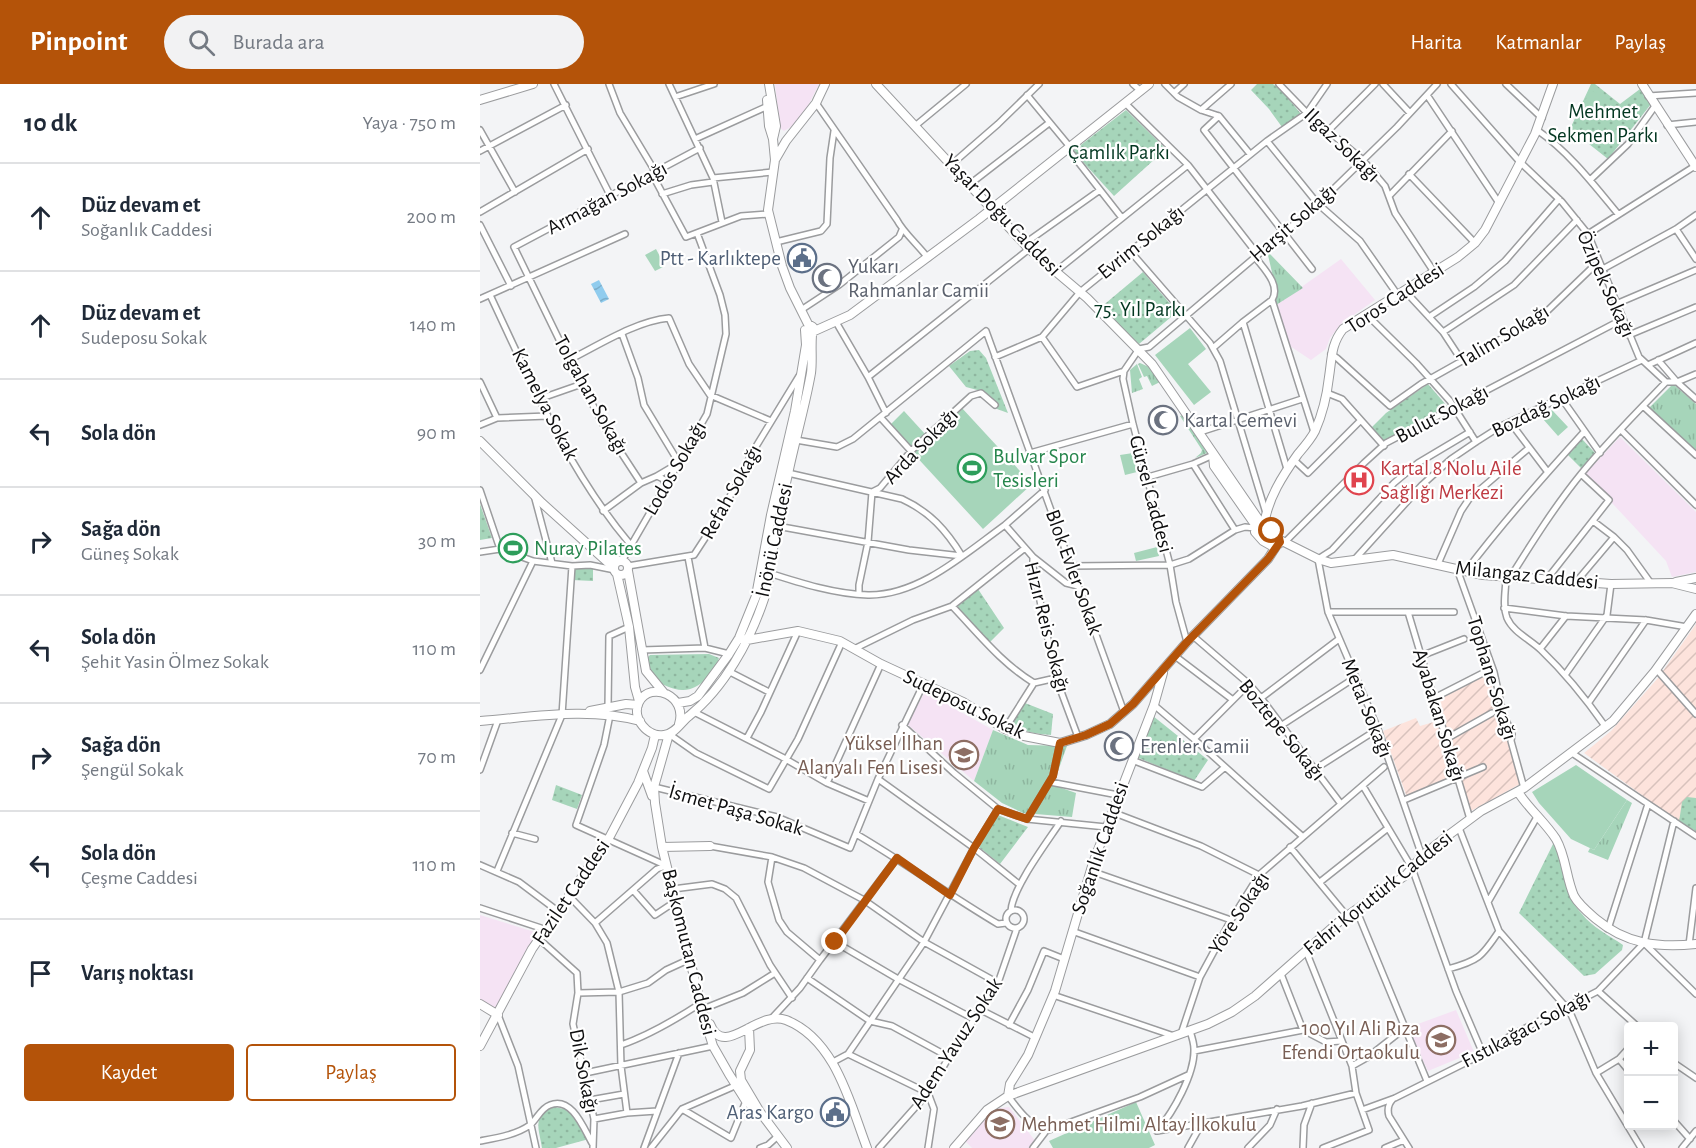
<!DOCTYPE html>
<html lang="tr">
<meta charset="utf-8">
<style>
:root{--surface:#fff;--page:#f2f2f3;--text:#1f2937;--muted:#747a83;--line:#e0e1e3;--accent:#b45309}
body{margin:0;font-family:"Alegreya Sans",sans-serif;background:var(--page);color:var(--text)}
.controls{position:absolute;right:18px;bottom:18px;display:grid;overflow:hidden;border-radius:6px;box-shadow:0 3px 15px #0003}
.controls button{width:54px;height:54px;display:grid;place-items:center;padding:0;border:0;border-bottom:2px solid var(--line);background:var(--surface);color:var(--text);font:30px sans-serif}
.stop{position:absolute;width:18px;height:18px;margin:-14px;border:4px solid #b45309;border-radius:50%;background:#fff}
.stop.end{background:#b45309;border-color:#fff;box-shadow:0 2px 6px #0008}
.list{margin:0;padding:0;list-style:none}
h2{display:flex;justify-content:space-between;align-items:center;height:78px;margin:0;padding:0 24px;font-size:26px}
h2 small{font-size:20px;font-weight:400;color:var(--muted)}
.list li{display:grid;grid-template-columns:39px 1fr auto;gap:18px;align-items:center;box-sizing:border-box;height:108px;padding:0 24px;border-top:2px solid var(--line)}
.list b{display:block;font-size:22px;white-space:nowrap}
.list p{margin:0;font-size:20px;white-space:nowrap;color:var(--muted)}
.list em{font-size:20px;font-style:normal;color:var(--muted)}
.actions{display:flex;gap:12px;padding:18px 24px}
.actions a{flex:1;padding:14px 0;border:2px solid var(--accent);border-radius:6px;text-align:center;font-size:21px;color:var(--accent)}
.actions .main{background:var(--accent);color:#fff}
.icon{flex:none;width:33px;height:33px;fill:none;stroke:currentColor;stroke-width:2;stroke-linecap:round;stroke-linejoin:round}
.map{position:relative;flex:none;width:1216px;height:1064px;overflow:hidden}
header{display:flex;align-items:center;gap:36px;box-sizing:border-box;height:84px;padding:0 30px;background:var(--accent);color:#fff}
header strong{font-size:28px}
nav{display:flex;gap:33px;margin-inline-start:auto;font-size:21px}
.search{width:420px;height:54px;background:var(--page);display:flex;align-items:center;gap:15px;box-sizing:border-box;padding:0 21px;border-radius:33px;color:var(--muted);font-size:22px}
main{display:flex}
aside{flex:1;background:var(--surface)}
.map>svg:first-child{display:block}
</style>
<header>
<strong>Pinpoint</strong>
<div class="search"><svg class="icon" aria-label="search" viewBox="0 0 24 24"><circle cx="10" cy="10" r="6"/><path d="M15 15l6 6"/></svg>Burada ara</div>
<nav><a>Harita</a><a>Katmanlar</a><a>Paylaş</a></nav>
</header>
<main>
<aside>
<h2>10 dk<small>Yaya · 750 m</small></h2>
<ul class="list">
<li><svg class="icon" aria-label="ahead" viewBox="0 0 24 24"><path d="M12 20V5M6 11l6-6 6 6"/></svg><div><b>Düz devam et</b><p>Soğanlık Caddesi</p></div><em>200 m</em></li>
<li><svg class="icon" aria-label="ahead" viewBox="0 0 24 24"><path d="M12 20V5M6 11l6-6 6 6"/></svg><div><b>Düz devam et</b><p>Sudeposu Sokak</p></div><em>140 m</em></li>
<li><svg class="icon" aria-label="left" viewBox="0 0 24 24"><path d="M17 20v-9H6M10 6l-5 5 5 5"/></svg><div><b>Sola dön</b></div><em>90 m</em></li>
<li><svg class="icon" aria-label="right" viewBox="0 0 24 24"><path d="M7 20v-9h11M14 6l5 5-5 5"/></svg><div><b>Sağa dön</b><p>Güneş Sokak</p></div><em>30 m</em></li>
<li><svg class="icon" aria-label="left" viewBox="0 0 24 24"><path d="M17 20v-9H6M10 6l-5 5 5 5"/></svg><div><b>Sola dön</b><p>Şehit Yasin Ölmez Sokak</p></div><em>110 m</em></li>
<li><svg class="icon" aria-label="right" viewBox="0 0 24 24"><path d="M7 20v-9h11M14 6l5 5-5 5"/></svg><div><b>Sağa dön</b><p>Şengül Sokak</p></div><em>70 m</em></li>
<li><svg class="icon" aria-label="left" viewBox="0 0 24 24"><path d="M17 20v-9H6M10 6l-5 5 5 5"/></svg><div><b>Sola dön</b><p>Çeşme Caddesi</p></div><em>110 m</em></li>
<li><svg class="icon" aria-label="arrive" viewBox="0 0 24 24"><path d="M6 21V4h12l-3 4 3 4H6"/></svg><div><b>Varış noktası</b></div></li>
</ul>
<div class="actions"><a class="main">Kaydet</a><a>Paylaş</a></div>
</aside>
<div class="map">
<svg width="1216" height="1064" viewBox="0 0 1216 1064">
<defs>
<pattern id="industrial-furrows" width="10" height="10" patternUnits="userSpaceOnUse" patternTransform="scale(1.5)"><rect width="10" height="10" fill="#fde3dc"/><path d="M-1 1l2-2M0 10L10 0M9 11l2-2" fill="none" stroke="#d8c2bc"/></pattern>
<pattern id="grass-tufts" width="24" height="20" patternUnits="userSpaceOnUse" patternTransform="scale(1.5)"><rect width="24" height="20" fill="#a6d5ba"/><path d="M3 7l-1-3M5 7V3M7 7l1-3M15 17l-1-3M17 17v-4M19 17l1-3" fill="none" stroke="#8eb69f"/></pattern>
<pattern id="park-dots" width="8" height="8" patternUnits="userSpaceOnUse" patternTransform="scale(1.5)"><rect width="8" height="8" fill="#a6d5ba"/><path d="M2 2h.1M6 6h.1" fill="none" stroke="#8eb69f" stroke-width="1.8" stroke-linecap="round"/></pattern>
<pattern id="water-waves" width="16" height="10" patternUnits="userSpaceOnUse" patternTransform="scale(1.5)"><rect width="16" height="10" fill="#90ccee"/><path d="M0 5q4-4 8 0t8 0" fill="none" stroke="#7baecb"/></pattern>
</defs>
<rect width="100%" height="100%" fill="#f3f4f6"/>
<path fill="url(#industrial-furrows)" d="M1216,540V714L1212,715L1199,738L1104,669L1131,647L1178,594Z
M1007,586L1040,700L989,728L975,695L928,716L903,647L936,634L940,642L957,637L951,616Z"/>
<path fill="#f5e3f4" d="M295,0H339L327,24L314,41L304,47L300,44Z
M861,175L895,216L861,240L850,254L846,265L831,276L810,262L796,221Z
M1140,353L1216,428V488L1192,493L1186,477L1105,390Z
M445,608L513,646L494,697L427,640Z
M0,831L58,849L16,926L0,916Z
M976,926L994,968L948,987L927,944Z
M529,1023L556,1058L551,1064H492L484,1056L514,1025Z"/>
<path fill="url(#grass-tufts)" d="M787,167L823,204L796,221L795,201Z
M660,279L669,283L680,298L672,302L667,292L664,293L658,280Z
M657,280L662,293L659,295L663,305L652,309L650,286Z
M1193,300L1216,320V368L1169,324Z
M703,331L727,369L715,374L721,369L722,366L700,332Z
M513,646L548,661L587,662L573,701L596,709L592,733L543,729L522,719L494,697Z
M1147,716L1152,719L1128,776L1108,768L1110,764L1114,766Z"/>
<path fill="url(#park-dots)" d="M777,0H793L802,7L821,30L802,43L789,25L771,6Z
M1111,0H1115L1140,20L1160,5L1171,20L1128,75L1090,45Z
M646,26L686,65L634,112L593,67Z
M663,188L697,228L659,260L620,224Z
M499,266L506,274L528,329L517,325L501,307L486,303L469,282L490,267Z
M948,300L967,322L904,357L891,344L906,329Z
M1102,355L1115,369L1102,385L1087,370Z
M0,420L12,454L0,456Z
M93,483L113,484V497L92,496Z
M498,505L524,544L510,558L477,523Z
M229,570L239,574C234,589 219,607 202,606C193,606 183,600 175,597L166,575L170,571Z
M545,619L573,630L571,651C558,650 542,649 532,639Z
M673,632L728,676L714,697L654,672Z
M76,701L102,711L97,725L72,716Z
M1207,713L1216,714V747L1199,738L1202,718Z
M518,731L548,743L520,780L499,763Z
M1075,756C1081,780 1085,812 1102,830C1112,843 1130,852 1143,861L1142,866L1115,890L1104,892L1039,829Z
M72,1023C95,1024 98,1037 109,1055L76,1064H62C59,1044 52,1034 72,1023Z"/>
<path fill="#a6d5ba" d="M1109,6L1123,11L1115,33L1101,30Z
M176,165L185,182L175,187L165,171Z
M710,244L726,265L708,280L731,308L714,321L675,271Z
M481,323L552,400L503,445L432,368Z
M1072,326L1088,343L1078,352L1063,335Z
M424,327L445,350L430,364L409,342Z
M653,369L657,388L645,391L640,371Z
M677,463L679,472L656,477L654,469Z
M1096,681L1147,716L1114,766L1091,755L1059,719L1052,708Z
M656,1018L675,1061L669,1064H573L569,1057Z"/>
<path fill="url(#water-waves)" d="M119,196L129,215L121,219L111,200Z"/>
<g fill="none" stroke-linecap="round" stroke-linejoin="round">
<g stroke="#9b9c9e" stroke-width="8">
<path id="street" d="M74,0L131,113
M129,0L140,29L176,89
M189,0L233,94L242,138
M653,0L661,7
M685,0L698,13L721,26L739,32L770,70
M799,0L827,29L883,76L905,102L915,129L954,188
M903,0L930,29
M971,0L1040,78L1082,118L1108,150L1159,273L1186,298
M1026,0L1062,34
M694,9L704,0
M547,11L590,63
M947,11L1019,119
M1168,12L1216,9
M195,13L234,0
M336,19L417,136C423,148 439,162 448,174
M645,19L708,81L778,171
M721,26L751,0
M739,32L724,46L832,185
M1187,41L1216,38
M435,42L486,0
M0,46L35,108
M1057,46C1089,68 1114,101 1138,130
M848,47L895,0
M215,55L288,22
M787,57L838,120L880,157L917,210
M588,65L642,134
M0,67L86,21
M472,80L518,40L559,0
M172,90L206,153L261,132L289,130
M929,90L995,159
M233,94L293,88
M1110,96L1148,60L1175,22
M490,100L569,39
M182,110L211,101L233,98
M910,111L972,47
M0,128L108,65
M0,141L31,202
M1196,145L1216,175
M1108,150L1215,82
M296,158L341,147L347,140L350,74L354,47
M544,160L620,106
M650,167L730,259L740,277L786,429
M775,173C784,185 801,201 792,216L834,348
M1121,186L1196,145L1216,131
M575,188L708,81
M924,206L963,248L982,277
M10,211C50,296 89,388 150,460
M0,215L145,150
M1136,220L1216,186
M321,226L359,201L419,153L422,146
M886,230L936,279L970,317L996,358
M949,233L994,203L1025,177L1079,115
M356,238L388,293L549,165
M763,238L807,385
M963,248L1034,201L1097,136
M142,250L158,294L164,321L199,379L177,392
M1149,251L1216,223
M733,264L763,238L792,216
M851,270L857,274L910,322L941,300L1062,232L1118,178
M515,273L562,253
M89,276C119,261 156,237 189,234L209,280L230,311L291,337
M1178,276L1197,298L1216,315
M1168,281L1216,259
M644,287L597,303L562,253L600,208L787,57L827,29L847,0
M388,293L406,329
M0,298L17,334L0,341
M847,309L862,315L904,362
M59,315L102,300
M1082,315L1120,369
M1163,322L1216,371
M17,334L68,332
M401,334L431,367
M1030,338L1067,387
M1141,346L1216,421
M720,348L822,315
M316,356L357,363L373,355L506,247L644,628
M550,369L653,340
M814,376L828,389L880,337
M713,380L755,446
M308,389L422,415C450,428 466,446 482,472
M668,393L713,380L733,371
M186,402L183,395L177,392L161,399L125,344L89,276L34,163L220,64
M0,406L20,465
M54,411L72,479
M123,427L161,399
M525,441L565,406
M297,442L429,466L482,472
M1134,453L1147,466L1170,498
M805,458L884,379L906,359L1143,235
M0,468L20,465L53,477L92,482L110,481L135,486
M208,473L225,564
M553,473L586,499L598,502
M875,475L942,401L971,375L996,358L1021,342L1162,276
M142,477L227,330L246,250L245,231L240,211L217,149
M958,480L981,427L989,415L1049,364
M148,482L214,471L242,428L272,369L319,292
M591,482L690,481L709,475L755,446L765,443L775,444
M977,485L1014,588L1023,629L1032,650L1031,657L1044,704
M986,487C1023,438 1063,393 1104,348
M289,489C320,499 355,510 388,511C439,512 486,469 525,441L553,473V483L576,594L598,653
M1026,492C1026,506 1022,521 1027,534C1033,548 1051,556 1061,566C1085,589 1106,615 1125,642
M1031,492C1053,457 1075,422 1101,390C1127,358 1157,328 1186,298H1197L1216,290
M1067,495L1129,416L1101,390
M1096,498L1134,453L1113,437
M379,510V501L388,458L392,408L400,404L431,367L491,312L501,309L515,321
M472,522C498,549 521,579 554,599L576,594
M1024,524L1086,532L1166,536L1207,543
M848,528H974
M928,528L990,735
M713,552L769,600L781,614L861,720
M707,558L696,518L690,481L653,340L643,295L644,287L659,265L669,263L838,120L917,43L957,0
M376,564L433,536L472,522L545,464
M1060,565L1086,532
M162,566L225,564L249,570
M695,572L753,616
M941,572L984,555
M0,586L53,477
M1177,586L1216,630
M248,587L289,608
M1085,591L1127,531L1131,500
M781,614L859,555
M954,614L1003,589
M1109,618L1166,536
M674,621L714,655L822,752
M128,623L129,552L149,543
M214,628L302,673L347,699L389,717
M130,631L124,661L96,741L187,782
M422,641L474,689L518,725L547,735L626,743
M802,641L876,593
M525,645L554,599
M189,650L216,669L289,705L318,655L362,558
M267,654L281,628L318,547
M714,655L769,600
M966,655L1012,629
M1092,669L1216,752
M652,676L722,703L745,683
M835,685L890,650
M0,686L18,636
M398,695L494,764L540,801
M570,698L638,711
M347,699L401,580
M883,702L932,784L976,907L1003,970
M174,703L297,733L370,764L398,695L444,599
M924,716L1003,683
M632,728L721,762L779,791
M547,735L573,692L580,659
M979,744L1019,847L1085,922
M32,749L55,755
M376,750C424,778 469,811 518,840L526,839
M230,762L292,773L324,784L384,816L444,858L518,899
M810,763L867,832
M942,772L898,645L848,528L838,475L852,466L914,399L938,379L990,348
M292,773L288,798L299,836L307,848L340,876
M0,781L39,798L79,828
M17,787L82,631L92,482
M611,787L751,836
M840,798L908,744
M193,805L232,800L245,805L256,814L290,881L312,914
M153,806L175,831L196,817
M89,812L115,839L127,859L139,908L141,982L147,1029
M1008,818L1057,733
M0,824L67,846
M876,825L947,997
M526 835a9 9 0 1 1 18 0a9 9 0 1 1-18 0Z
M531,827C532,804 568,757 581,737
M115,839L177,785L186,782
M1128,845L1168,720
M592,847L720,893
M59,855L97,889L98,909L93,940L114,1035L113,1064
M355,858L418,895L494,935
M1164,859L1216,910
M1209,861L1216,804
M826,867L872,982L876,1009L889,1046L843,1064
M968,885C998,877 1002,873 1019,847
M801,890L823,946L846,958L862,957
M327,894L390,937L412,942L469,973
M1118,907L1157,942
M98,909L139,908L168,899L186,886L210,875
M573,911L694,952
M1087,921L1116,989L1161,1064
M223,925L263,909L295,889
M501,926L556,954
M18,931L38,982L56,1064
M292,934L320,904L340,876L417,774
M529,941L548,906L564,867L584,875
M701,950L720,893L751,836L779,791L904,683
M141,961C170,951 195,936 221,919
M714,967L823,946
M368,970L448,1009L454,1025L448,1064
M1139,975L1148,986
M353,978L368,970L444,858L494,764L518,725
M1194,979L1216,994
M872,982L888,973L925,944
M105,989L233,962
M1116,989L1139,975L1148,965
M528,1012C539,1027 549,1040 566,1047
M913,1015C908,1020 907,1025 909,1032L929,1064
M110,1016L144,1010
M202,1025L251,1054L266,1017
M882,1026L915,1014L1003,970L1030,952L1118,907L1164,859L1194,737
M114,1035L147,1029L177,1027
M1194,1037L1210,1055
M678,1046C693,1028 715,990 714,965C714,959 712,953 710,947
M677,1047L822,1022L876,1009
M0,1057C16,1054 36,1051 50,1041C57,1035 61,1024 70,1021C92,1012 104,1045 112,1059
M164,1064L199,969
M171,1064L202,1025L257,1001
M280,1064L288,1061L298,1052
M399,1064L448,1009L469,973L518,899L537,844
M553,1064L566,1047L660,1013L708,991
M708,1064L722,1039
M768,1064L790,1041L797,1025
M823,1064L824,1041L832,1019
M905,1064L924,1056
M1202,1064L1216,1047"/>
</g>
<g stroke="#9b9c9e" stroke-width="10">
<path id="secondary" d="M396,0L549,165L607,214L672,280L781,439L800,456L838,475L851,479L913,471L1003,491L1131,500L1192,499L1216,505
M1162,0L1216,83
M0,16L53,0
M287,16L289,42L293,55
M295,76L306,57L336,19L345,0
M326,248L330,249L370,231L499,135L669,0
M0,357L62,419L134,484
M733,372L734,382L776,442
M778,440L775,448L783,457L790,461L799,460
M784,441C788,414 803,391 818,370C824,363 831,355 835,347C842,331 847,311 849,293C852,274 851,260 863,245L978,173L995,159L1005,146L1055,50L1073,0
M116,464L139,477
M134 484a7 7 0 1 1 14 0a7 7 0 1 1-14 0Z
M148,487L166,587L184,609
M137,490L149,543L155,603L159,617
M1196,498L1216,494
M259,554L267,556L318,547L360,557L401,580L483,618L525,645L544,652L580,659L606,651L630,640L653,620L707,558L788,475L797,461
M198,619L210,617L218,612L249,570L259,554L276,512L291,431L315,327L326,261L325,246
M110,627L146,620L158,621
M0,637C53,633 108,623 160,637
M199,640C208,612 171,596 159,618C151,634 168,654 184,651C195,650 201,638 209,632C244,604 270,557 284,515C289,501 290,485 292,470C297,444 302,417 308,390C315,356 325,323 331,289C333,274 330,258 333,243L328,240L310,204L302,182L288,126L295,76L293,55L296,42L289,0
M189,650L174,703L175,719L182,763L224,933L233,962L249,990L266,1017L280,1028L307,1064
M163,687L172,712
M1038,708C1049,725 1065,738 1076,755C1086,772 1086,794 1094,812C1099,821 1109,829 1116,835C1146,860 1178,864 1216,860
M182,763L230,762
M0,920L18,931
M230,940C244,976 277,925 306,936C355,955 370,1019 387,1064
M269,944L270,966L260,987L261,996L280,1028
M0,962L52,865L129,754L158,699L172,664L175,651
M528,1012L530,1000L548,971L575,907L613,779L674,621L683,589
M474,1064L507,1026L528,1012L728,940L752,928L775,912L861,836L926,791L942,772L970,750L1001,727L1044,704L1133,637L1175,587L1216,530"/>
</g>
<use href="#street" stroke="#fff" stroke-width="5"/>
<use href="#secondary" stroke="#fff" stroke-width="8"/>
</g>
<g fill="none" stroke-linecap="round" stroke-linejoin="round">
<path stroke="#b45309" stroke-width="8" d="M355,858L417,774L470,811L494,764L518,725L547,735L573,692L580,659L606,651L630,640L653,620L707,558L788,475L800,458L799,454L792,447"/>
</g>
<defs>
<g id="civic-ring" transform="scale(1.5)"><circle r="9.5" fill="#fff" stroke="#5c6f8a" stroke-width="1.5"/><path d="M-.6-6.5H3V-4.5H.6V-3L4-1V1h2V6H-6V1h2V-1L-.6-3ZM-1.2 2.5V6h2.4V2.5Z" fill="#5c6f8a"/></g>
<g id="mosque-ring" transform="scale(1.5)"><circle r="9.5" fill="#fff" stroke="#6b7280" stroke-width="1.5"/><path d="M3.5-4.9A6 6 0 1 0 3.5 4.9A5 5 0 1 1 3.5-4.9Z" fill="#6b7280"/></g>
<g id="stadium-ring" transform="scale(1.5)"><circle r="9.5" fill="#fff" stroke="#2e9e5b" stroke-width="1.5"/><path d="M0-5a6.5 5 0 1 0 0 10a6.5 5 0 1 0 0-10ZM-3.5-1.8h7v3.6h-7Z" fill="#2e9e5b"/></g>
<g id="hospital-ring" transform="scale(1.5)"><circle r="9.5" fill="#fff" stroke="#e0444e" stroke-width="1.5"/><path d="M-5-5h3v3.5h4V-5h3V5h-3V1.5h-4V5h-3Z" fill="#e0444e"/></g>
<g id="school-ring" transform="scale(1.5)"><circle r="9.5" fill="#fff" stroke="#8d6e63" stroke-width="1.5"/><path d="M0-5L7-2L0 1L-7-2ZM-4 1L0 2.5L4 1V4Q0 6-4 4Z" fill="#8d6e63"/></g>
</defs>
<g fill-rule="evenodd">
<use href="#civic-ring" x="322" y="174"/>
<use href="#mosque-ring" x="347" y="194"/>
<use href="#mosque-ring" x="683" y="336"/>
<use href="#stadium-ring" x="492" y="384"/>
<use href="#hospital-ring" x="879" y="396"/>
<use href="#stadium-ring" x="33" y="464"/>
<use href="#mosque-ring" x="639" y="662"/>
<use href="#school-ring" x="484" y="671"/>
<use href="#school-ring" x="961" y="956"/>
<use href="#civic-ring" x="355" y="1028"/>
<use href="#school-ring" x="520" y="1040"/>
</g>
<g text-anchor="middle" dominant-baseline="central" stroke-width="4.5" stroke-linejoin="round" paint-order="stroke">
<g font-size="21" fill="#033721" stroke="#fff">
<text x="1123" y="27">Mehmet<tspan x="1123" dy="24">Sekmen Parkı</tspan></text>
<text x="639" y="68">Çamlık Parkı</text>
<text x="660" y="225">75. Yıl Parkı</text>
</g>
<g font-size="21" fill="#0e0e0f" stroke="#fff">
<text transform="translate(862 61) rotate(44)">Ilgaz Sokağı</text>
<text transform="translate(127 114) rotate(-28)">Armağan Sokağı</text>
<text transform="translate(522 131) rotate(46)">Yaşar Doğu Caddesi</text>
<text transform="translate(813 139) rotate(-41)">Harşit Sokağı</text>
<text transform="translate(661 158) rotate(-39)">Evrim Sokağı</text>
<text transform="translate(1126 200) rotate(66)">Özipek Sokağı</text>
<text transform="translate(915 214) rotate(-33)">Toros Caddesi</text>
<text transform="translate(1023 252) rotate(-31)">Talim Sokağı</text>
<text transform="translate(111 311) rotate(61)">Tolgahan Sokağı</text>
<text transform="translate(65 320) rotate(63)">Kamelya Sokak</text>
<text transform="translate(1066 322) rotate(-26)">Bozdağ Sokağı</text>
<text transform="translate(962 330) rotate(-28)">Bulut Sokağı</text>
<text transform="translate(441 362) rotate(-46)">Arda Sokağı</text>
<text transform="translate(195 384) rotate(-60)">Lodos Sokağı</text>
<text transform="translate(251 408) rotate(-61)">Refah Sokağı</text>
<text transform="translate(671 410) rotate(75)">Gürsel Caddesi</text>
<text transform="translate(294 456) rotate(-78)">İnönü Caddesi</text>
<text transform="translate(594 488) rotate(70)">Blok Evler Sokak</text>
<text transform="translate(1047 491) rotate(6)">Milangaz Caddesi</text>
<text transform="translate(567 543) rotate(76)">Hızır Reis Sokağı</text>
<text transform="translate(1012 594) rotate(73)">Tophane Sokağı</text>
<text transform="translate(484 620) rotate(26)">Sudeposu Sokak</text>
<text transform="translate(887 624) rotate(68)">Metal Sokağı</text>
<text transform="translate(959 631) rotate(73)">Ayabakan Sokağı</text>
<text transform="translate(802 646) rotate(51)">Boztepe Sokağı</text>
<text transform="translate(256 726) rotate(16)">İsmet Paşa Sokak</text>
<text transform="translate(620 764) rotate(-71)">Soğanlık Caddesi</text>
<text transform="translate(91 808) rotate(-56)">Fazilet Caddesi</text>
<text transform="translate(898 809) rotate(-39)">Fahri Korutürk Caddesi</text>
<text transform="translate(759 829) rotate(-57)">Yöre Sokağı</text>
<text transform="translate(209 868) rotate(76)">Başkomutan Caddesi</text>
<text transform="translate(1046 945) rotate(-28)">Fıstıkağacı Sokağı</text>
<text transform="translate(476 959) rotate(-57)">Adem Yavuz Sokak</text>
<text transform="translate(104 987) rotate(79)">Dik Sokağı</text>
</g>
<g font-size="21" fill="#4e5e75" stroke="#fff" text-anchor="end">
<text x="301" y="174">Ptt - Karlıktepe</text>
<text x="334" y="1028">Aras Kargo</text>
</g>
<g font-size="21" fill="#5b616d" stroke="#fff" text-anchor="start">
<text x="368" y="182">Yukarı<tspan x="368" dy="24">Rahmanlar Camii</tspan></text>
<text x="704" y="336">Kartal Cemevi</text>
<text x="660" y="662">Erenler Camii</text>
</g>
<g font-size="21" fill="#27864d" stroke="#fff" text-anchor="start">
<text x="513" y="372">Bulvar Spor<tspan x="513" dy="24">Tesisleri</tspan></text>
<text x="54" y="464">Nuray Pilates</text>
</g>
<g font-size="21" fill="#be3a42" stroke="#fff" text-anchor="start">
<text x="900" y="384">Kartal 8 Nolu Aile<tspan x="900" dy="24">Sağlığı Merkezi</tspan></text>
</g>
<g font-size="21" fill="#785e54" stroke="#fff" text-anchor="end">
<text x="463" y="659">Yüksel İlhan<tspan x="463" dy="24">Alanyalı Fen Lisesi</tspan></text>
<text x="940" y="944">100 Yıl Ali Rıza<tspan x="940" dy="24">Efendi Ortaokulu</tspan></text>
<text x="541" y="1040" text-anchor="start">Mehmet Hilmi Altay İlkokulu</text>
</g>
</g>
</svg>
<div class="controls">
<button>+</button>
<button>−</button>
</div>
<div class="stop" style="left:792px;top:447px"></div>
<div class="stop end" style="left:355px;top:858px"></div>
</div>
</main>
